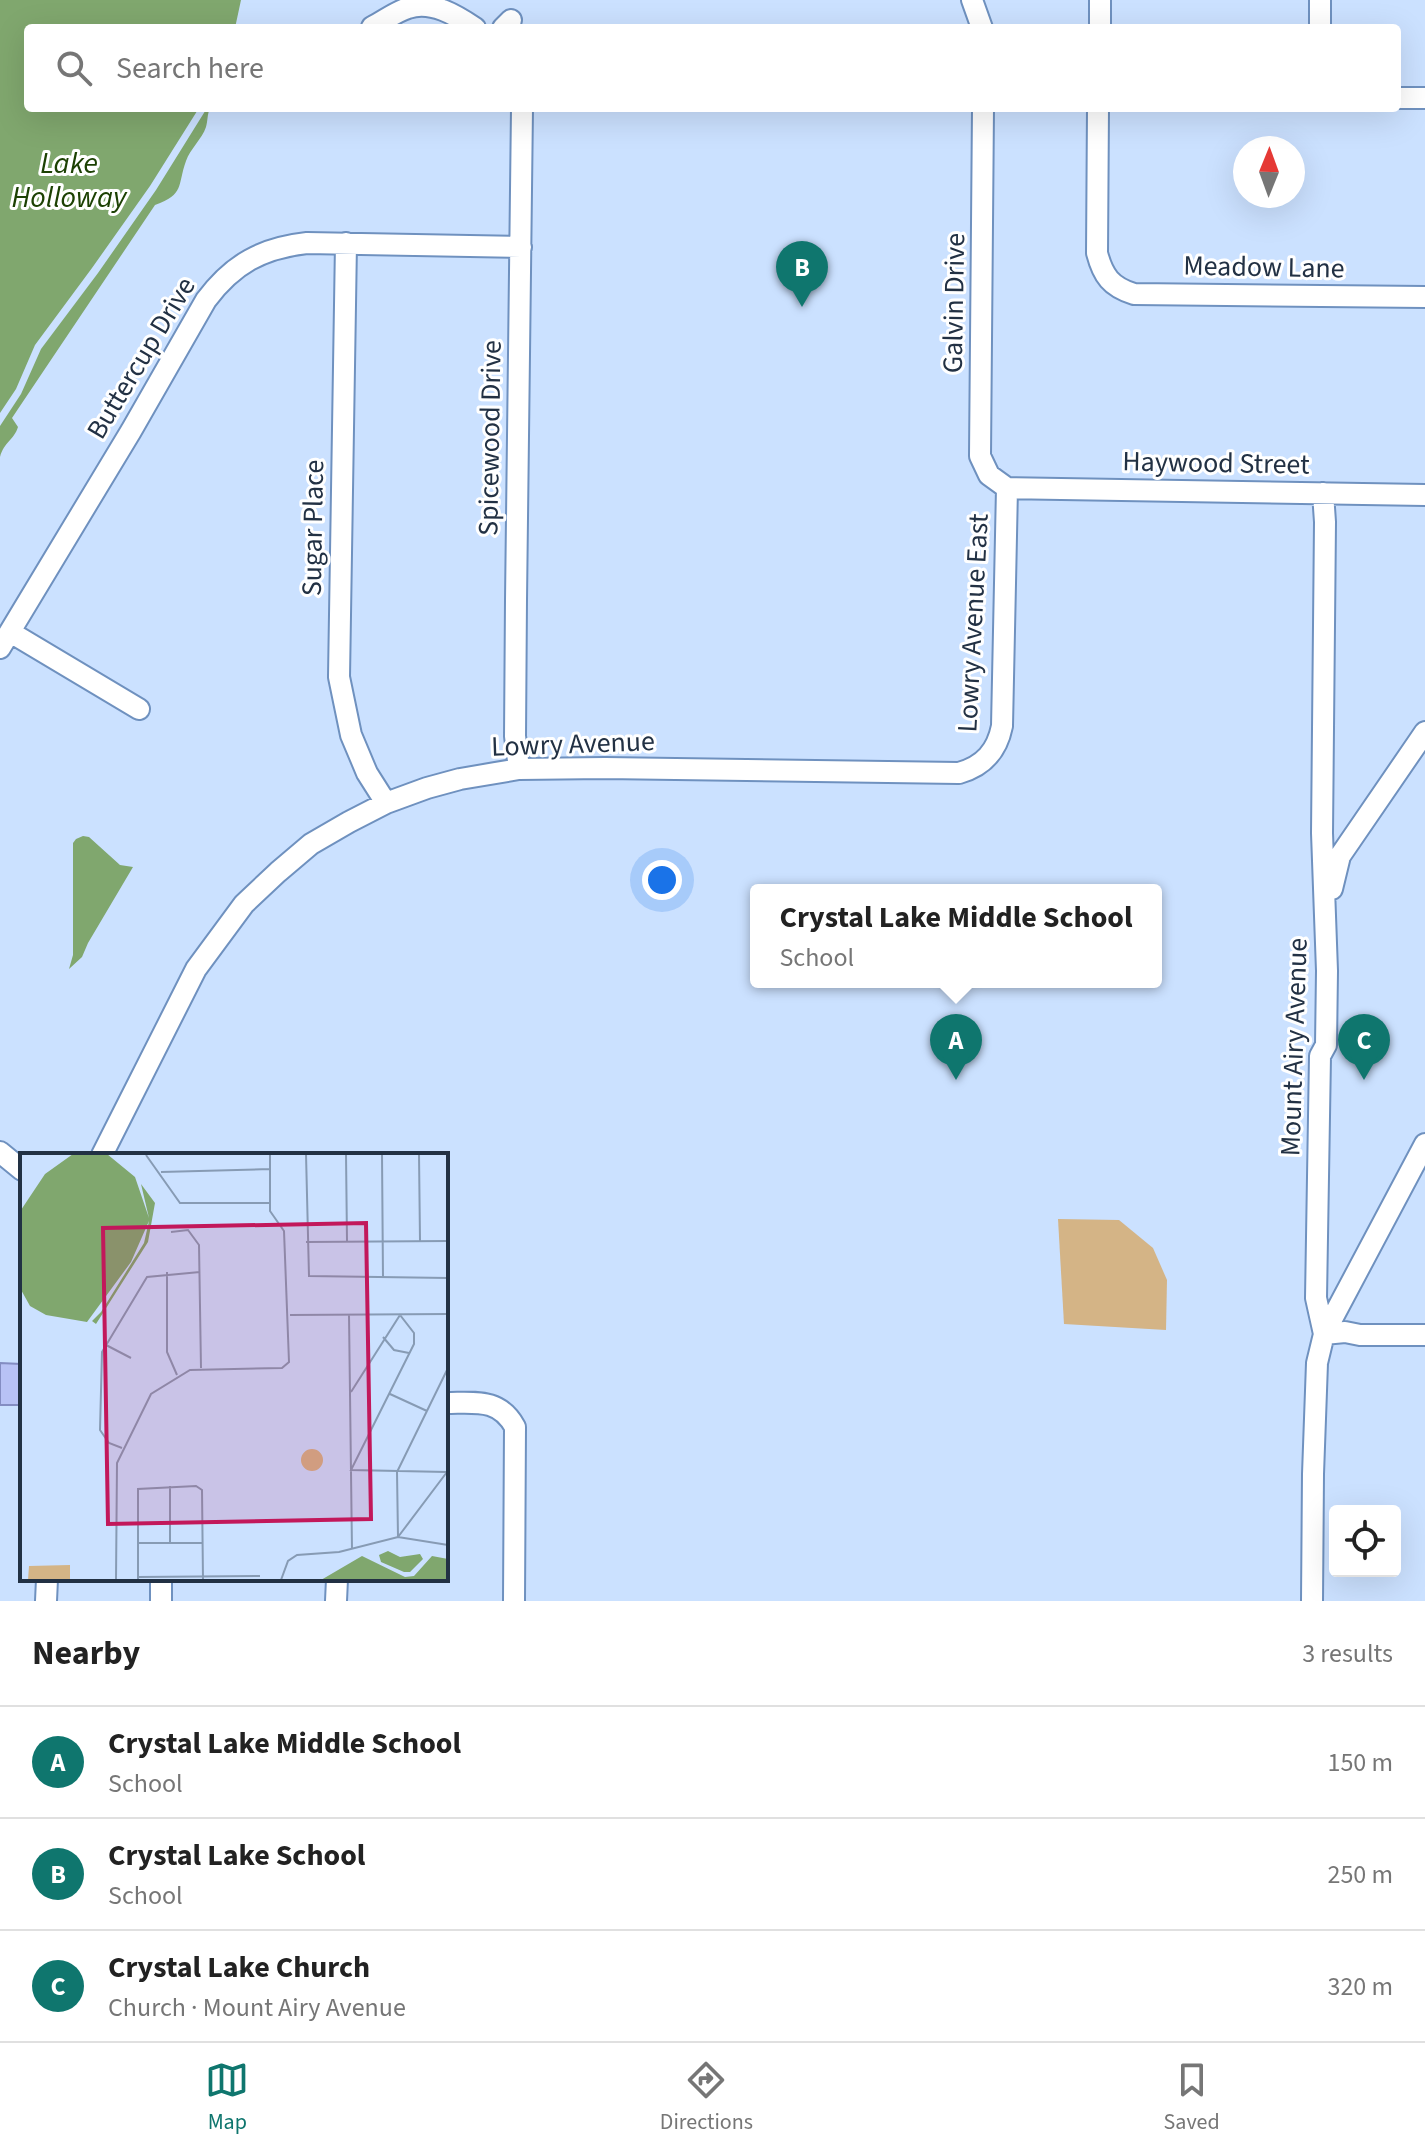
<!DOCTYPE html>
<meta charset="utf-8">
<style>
:root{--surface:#fff;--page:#f2f2f2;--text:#222;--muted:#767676;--line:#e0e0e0;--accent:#0f766e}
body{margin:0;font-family:"Source Sans 3",sans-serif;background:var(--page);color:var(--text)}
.controls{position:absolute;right:24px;bottom:24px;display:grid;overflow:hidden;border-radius:8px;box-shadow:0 8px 32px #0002}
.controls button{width:72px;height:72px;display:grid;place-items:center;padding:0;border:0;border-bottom:2px solid var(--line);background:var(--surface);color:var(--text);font:40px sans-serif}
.compass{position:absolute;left:1233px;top:136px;width:72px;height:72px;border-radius:50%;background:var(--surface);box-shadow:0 8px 32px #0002;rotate:1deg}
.you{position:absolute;left:662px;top:880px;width:28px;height:28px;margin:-20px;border:6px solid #fff;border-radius:50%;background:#1a73e8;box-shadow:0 0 0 12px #1a73e833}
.badge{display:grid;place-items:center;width:52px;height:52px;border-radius:50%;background:var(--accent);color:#fff;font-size:26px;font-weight:700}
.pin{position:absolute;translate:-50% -66px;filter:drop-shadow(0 2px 4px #0008)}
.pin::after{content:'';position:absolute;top:42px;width:28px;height:24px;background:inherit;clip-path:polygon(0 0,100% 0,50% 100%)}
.popup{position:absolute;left:750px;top:884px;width:412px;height:104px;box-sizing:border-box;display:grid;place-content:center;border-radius:8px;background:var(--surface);filter:drop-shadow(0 2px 6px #0005);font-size:26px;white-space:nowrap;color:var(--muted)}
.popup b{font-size:30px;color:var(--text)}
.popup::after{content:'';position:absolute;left:50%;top:100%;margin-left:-16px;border:16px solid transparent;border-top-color:var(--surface)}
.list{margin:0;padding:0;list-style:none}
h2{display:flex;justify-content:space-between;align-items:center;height:104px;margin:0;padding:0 32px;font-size:34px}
h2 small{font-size:26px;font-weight:400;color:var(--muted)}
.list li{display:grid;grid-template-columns:52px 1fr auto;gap:24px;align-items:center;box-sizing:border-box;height:112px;padding:0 32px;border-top:2px solid var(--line)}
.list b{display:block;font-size:30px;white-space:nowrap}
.list p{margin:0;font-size:26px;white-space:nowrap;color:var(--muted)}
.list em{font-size:26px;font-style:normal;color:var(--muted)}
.icon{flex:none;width:44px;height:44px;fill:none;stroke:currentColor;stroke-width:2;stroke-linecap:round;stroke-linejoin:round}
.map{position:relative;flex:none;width:1425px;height:1601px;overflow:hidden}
.search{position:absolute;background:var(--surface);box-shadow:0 8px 32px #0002;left:24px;right:24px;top:24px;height:88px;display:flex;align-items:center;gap:20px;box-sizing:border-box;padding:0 28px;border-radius:8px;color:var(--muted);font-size:30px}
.sheet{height:440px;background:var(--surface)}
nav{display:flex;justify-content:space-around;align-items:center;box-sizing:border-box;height:112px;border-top:2px solid var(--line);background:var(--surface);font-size:22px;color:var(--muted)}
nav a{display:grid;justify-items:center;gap:4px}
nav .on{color:var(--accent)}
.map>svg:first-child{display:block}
</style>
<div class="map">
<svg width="1425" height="1601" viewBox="0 0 1425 1601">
<rect width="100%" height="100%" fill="#cbe1ff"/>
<path fill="#d4b486" d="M1058,1219L1119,1220L1153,1248L1167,1280L1166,1330L1064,1324Z"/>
<path fill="#80a76e" d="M0,0H241L235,28H28V108H199L150,186L92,268L35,345L16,389L0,413Z
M207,108H210C207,115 208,120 206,127C202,139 190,149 186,161C177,186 185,194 155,205L18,409L12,418L18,427C14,440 4,442 0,457V426L21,394L41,349L98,273L156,190Z
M83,836L89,837L120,865L133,867L88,943L82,957L69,969L73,955V843L76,839Z"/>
<path fill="#b8c2f5" stroke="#848dc2" stroke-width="2" d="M0,1363L21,1364L20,1405H0Z"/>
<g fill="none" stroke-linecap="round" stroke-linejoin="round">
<g stroke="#6f91bf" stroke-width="24">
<path id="minor" d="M972,0L982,28
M372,27C384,21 395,12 408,8C431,0 456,15 475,28
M503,28L511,20
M1100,28V0
M1320,28V0
M1397,98H1425
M983,108L980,456L989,475L1007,488
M1098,108L1097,253C1103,276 1111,287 1134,294L1425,297
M346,243L339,677L351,735L367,773L386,803
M1007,488L1425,495
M10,632L139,709
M0,648L131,431L206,300C233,264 262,248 307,243L521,247
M519,769L515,736L516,600L522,108
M1332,889L1340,856L1425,732
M0,1152L22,1170
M102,1155L196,969L244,904L278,872L311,844L349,822L386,803L427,788L460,779L519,769L605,768L959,773C984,766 997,751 1002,726L1007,488
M1324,1334L1425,1144
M1324,1334L1345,1332L1360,1335H1425
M446,1403C476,1403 499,1398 515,1427L514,1601
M46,1601L47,1579
M161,1601V1579
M336,1601L337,1579
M1312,1601L1313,1474L1317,1363L1324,1334L1316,1298L1320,1056L1326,1045L1327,971L1322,833L1325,522L1323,493"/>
</g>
<use href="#minor" stroke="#fff" stroke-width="20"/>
</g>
<g text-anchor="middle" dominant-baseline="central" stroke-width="6" stroke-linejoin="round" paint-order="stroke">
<g font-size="28" fill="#223144" stroke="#fff">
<text transform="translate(1264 267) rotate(1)">Meadow Lane</text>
<text transform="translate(954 303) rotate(-89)">Galvin Drive</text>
<text transform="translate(141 358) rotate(-59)">Buttercup Drive</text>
<text transform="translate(490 438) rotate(-89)">Spicewood Drive</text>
<text transform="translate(1216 463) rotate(1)">Haywood Street</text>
<text transform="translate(313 528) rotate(-89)">Sugar Place</text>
<text transform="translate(973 623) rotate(-87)">Lowry Avenue East</text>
<text transform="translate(573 744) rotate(-2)">Lowry Avenue</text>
<text transform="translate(1294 1047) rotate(-88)">Mount Airy Avenue</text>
</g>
<g font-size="30" font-style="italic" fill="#1c4103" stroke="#fff">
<text x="69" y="163">Lake<tspan x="69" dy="34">Holloway</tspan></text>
</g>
</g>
<g transform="translate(20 1153)">
<rect width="428" height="428" fill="#cbe1ff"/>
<path d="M281 307a11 11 0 1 1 22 0a11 11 0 1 1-22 0ZM50,412V427H8L9,413Z" fill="#d4b486"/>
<path d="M53,1H87L115,24L129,65L121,31L135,50L128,89L76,171L72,168L81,159L124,90L129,68L111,109L67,169L26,162L10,153L0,135L1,57L25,21ZM368,398L380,404L400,401L403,406L390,419H384L361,409L359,402ZM342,403L385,424L394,423L412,403L428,406V427H301Z" fill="#80a76e"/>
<path fill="none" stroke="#879bb4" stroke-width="2" d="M286,1L289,123L428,125M326,1L327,88M362,1L363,125M399,1L400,88M126,2L160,50H250M141,19L250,16M151,79L168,77L179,92L181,215M286,89L428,88M147,119V199L157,222M270,162L428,161M329,162L332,397M363,184L374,197L389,200M86,192L111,205M331,239L380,162L394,180V191L331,317L427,319M370,241L407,258M102,295L89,290L80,277L82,199L127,124L180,119M378,384L377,319L428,215M378,384L427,319M118,390H183M150,390V333M118,424L240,423M96,427L97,310L131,241L170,217L262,215L269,209L264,78L250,58V1M118,427V336L176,333L182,337L183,427M261,427L268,408L277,402L319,399L378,384L428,392"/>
<path fill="#c2185b" fill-opacity="0.15" stroke="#c2185b" stroke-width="4" d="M346,70L351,366L88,371L83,75Z"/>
<rect width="428" height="428" fill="none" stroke="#223144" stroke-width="4"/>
</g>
</svg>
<div class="controls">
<button><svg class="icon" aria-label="locate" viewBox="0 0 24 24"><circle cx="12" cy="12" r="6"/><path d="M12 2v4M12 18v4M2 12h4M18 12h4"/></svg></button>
</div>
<svg class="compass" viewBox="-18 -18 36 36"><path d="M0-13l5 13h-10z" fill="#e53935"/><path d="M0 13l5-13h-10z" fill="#767676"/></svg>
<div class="you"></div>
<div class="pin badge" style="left:956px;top:1080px">A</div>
<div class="popup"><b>Crystal Lake Middle School</b>School</div>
<div class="pin badge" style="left:802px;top:307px">B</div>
<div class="pin badge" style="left:1364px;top:1080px">C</div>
<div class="search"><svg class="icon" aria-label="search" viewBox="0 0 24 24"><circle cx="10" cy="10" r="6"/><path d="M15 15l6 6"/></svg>Search here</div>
</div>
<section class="sheet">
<h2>Nearby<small>3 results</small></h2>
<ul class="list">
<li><span class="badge">A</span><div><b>Crystal Lake Middle School</b><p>School</p></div><em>150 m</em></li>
<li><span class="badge">B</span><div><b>Crystal Lake School</b><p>School</p></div><em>250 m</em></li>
<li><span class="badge">C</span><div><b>Crystal Lake Church</b><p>Church · Mount Airy Avenue</p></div><em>320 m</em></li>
</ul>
</section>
<nav>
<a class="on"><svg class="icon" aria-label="map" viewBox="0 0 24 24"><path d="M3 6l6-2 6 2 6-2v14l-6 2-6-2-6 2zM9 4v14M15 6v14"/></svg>Map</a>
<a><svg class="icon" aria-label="directions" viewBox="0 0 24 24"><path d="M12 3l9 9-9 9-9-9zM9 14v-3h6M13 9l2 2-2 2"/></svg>Directions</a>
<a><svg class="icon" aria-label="saved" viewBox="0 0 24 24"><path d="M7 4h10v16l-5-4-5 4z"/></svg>Saved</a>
</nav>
